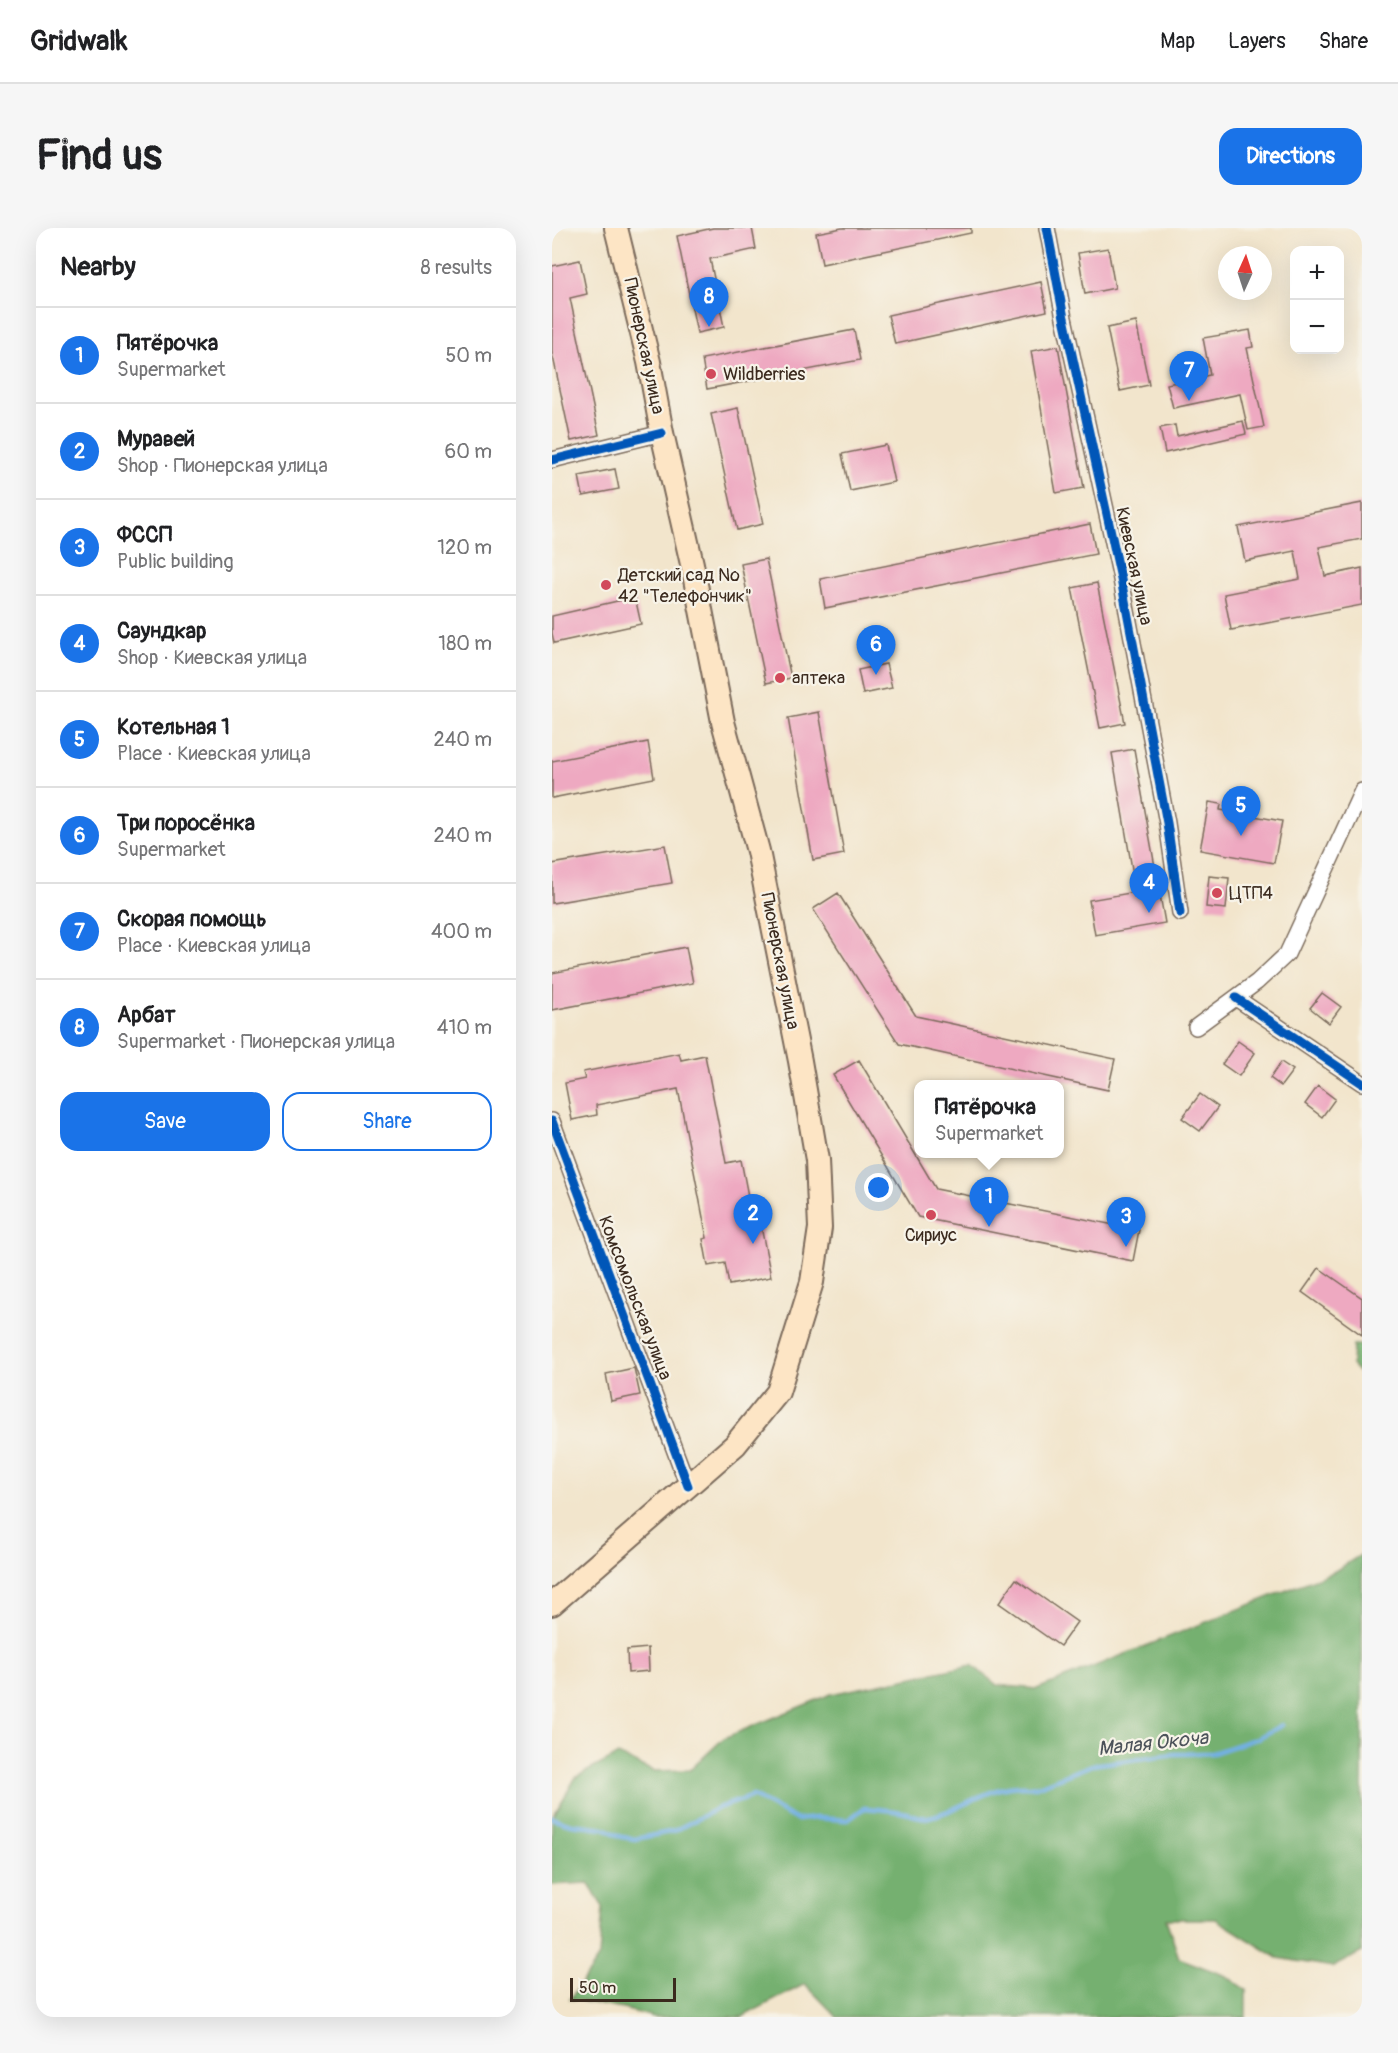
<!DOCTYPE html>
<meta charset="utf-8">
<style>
:root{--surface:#fff;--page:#f6f6f6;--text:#202124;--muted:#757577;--line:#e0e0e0;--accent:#1a73e8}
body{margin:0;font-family:Pangolin,sans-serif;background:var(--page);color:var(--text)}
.controls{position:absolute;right:18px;top:18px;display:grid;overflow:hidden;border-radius:12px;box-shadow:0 6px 24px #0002}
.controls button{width:54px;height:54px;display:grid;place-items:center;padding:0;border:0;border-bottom:2px solid var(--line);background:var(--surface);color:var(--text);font:30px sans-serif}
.compass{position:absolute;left:666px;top:18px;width:54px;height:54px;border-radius:50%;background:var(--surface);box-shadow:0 6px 24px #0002;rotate:3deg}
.scale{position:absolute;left:18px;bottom:15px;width:106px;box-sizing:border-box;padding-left:6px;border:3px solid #3b2a1e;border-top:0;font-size:16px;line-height:21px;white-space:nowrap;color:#3b2a1e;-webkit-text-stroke:4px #f7f3e8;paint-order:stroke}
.you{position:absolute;left:327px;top:960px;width:21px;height:21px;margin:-15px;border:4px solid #fff;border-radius:50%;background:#1a73e8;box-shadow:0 0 0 9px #1a73e833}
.badge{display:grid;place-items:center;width:39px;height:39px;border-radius:50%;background:var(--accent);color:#fff;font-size:20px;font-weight:700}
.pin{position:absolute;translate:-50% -50px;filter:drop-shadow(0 2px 3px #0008)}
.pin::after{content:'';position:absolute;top:32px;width:21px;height:18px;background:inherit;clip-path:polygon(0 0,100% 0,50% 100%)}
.popup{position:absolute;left:362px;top:852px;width:150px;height:78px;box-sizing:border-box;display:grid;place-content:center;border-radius:12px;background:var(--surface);filter:drop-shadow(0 2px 4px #0005);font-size:20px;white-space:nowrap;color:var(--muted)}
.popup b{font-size:22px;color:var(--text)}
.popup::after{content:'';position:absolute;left:50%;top:100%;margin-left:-12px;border:12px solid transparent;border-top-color:var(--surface)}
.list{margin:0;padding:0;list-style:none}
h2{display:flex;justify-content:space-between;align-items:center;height:78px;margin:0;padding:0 24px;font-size:26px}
h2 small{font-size:20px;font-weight:400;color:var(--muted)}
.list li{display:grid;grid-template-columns:39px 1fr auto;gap:18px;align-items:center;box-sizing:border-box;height:96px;padding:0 24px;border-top:2px solid var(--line)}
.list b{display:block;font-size:22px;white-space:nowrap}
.list p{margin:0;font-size:20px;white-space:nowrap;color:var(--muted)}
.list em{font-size:20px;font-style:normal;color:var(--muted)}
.actions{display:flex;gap:12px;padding:18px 24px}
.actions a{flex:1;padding:14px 0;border:2px solid var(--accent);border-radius:18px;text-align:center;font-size:21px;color:var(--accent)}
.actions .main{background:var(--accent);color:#fff}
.map{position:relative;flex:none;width:810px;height:1789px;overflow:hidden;border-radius:18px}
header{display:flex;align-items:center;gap:36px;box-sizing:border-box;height:84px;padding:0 30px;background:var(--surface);border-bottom:2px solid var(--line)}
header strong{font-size:28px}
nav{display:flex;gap:33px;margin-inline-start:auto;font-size:21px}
.intro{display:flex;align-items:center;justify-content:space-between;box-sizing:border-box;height:144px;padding:0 36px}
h1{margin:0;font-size:42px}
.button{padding:15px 27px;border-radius:18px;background:var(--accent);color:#fff;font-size:21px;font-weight:700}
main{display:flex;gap:36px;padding:0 36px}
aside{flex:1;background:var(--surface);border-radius:18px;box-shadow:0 6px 24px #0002}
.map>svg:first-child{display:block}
</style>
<header>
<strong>Gridwalk</strong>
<nav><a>Map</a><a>Layers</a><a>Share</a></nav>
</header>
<div class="intro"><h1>Find us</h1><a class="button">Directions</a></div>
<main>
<aside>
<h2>Nearby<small>8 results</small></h2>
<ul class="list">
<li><span class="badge">1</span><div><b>Пятёрочка</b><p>Supermarket</p></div><em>50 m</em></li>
<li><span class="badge">2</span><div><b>Муравей</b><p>Shop · Пионерская улица</p></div><em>60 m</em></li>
<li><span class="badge">3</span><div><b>ФССП</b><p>Public building</p></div><em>120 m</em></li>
<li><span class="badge">4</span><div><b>Саундкар</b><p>Shop · Киевская улица</p></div><em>180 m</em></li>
<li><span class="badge">5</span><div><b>Котельная 1</b><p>Place · Киевская улица</p></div><em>240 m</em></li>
<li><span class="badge">6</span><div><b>Три поросёнка</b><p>Supermarket</p></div><em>240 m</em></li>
<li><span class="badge">7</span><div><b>Скорая помощь</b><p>Place · Киевская улица</p></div><em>400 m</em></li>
<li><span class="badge">8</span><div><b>Арбат</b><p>Supermarket · Пионерская улица</p></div><em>410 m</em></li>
</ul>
<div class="actions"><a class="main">Save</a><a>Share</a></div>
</aside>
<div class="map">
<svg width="810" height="1789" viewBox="0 0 810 1789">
<rect width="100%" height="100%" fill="#f7f3e8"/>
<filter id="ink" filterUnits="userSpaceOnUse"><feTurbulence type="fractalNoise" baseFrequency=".0167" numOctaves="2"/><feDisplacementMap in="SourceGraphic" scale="12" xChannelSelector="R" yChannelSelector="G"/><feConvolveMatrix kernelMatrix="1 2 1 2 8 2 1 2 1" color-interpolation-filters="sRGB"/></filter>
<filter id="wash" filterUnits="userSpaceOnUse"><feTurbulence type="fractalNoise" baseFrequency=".008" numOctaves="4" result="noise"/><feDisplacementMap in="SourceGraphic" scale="24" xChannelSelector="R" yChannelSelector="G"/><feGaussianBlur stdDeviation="1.35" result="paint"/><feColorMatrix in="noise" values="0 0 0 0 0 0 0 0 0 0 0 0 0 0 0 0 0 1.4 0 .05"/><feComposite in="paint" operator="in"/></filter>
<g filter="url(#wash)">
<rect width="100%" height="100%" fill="#f2e5cc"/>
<path fill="#75b06f" stroke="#586d46" stroke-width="1.5" d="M801,1117H810V1148L800,1137Z
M810,1326V1724L781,1739L726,1730L664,1691H614L627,1730L674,1748L694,1762V1789H285L253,1756L190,1789H102L71,1781L18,1771L47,1729L51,1679L36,1655L0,1657V1590L24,1549L66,1527L101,1543L138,1542L172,1510L279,1466L420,1437L445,1457L485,1461L783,1343Z"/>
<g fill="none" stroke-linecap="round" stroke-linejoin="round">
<path stroke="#73b0e5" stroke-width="4.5" d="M0,1590L19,1596L52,1600L70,1609L83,1611L122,1603L166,1580L201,1568L245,1592L264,1590L296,1592L312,1580C326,1581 340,1582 354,1585C361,1587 370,1591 377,1589C417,1581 438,1552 484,1559L540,1537L623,1526L661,1525L706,1510L730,1497"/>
</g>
<g id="blocks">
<path fill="#eea9c1" d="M161,0H200L204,21L158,31L172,99L145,105L125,8Z
M290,0H419V5L270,36L264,5Z
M556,20L563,60L533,66L526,25Z
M28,32L35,66L18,70L47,207L19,213L0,124V38Z
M489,54L495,83L343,116L336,87Z
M584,94L597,157L568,163L555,100Z
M302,102L308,132L155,161L150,131Z
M698,102L701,119L695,120L712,199L696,202L688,166L621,180L615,156L658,147L651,110Z
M506,118L532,260L504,265L479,123Z
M186,180L211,296L185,302L159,186Z
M691,193L694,206L613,225L608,200L623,197L625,208Z
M334,217L342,254L298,263L290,226Z
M63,241L67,261L31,268L27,248Z
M810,275V311L767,319L773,348L810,340V377L679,402L672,366L748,351L743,323L693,333L686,299Z
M538,296L544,326L273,380L268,351Z
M214,331L239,450L214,455L189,336Z
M545,355L573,495L548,500L520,360Z
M83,369L89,396L2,415L0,405V388Z
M334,436L340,460L311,466L306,442Z
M267,484L292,626L261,632L236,490Z
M96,514L102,550L0,570V533Z
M582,521L613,695L543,707L537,672L584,664L560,525Z
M657,574L669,576L668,582L730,593L722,635L648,622Z
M113,617L120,655L0,675V636Z
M657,648L677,650L674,681L654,679Z
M286,665L364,788L563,831L556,862L347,816L261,681Z
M134,719L141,755L0,782V745Z
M770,765L789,779L777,795L758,780Z
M686,813L703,825L687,848L670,836Z
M127,825L129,832L153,827L174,935L189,932L199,984L206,983L219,1049L177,1057L173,1035L156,1038L151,1011L155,1010L126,861L44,877L45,887L20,892L13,855L33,851L31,844Z
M307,832L384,961L587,1002L581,1033L366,989L281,847Z
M729,834L741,842L729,858L718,850Z
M766,858L783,871L770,889L753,876Z
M648,866L666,879L648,903L630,890Z
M767,1040L810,1070V1107L750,1064Z
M82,1140L88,1167L59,1173L54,1146Z
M464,1351L525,1394L508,1418L447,1375Z
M96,1420L97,1443L76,1445L75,1422Z"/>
</g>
</g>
<g filter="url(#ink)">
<use href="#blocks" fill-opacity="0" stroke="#7b6b5b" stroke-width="1.5"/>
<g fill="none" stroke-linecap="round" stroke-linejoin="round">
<g stroke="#7b6b5b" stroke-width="18">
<path id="street" d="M495,0L512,90L568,346L615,595L628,685
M0,232L110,205
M684,770L810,855
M644,799L705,754L735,726L810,563
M0,893L136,1258"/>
</g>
<g stroke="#7b6b5b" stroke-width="26">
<path id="secondary" d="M0,1376L183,1217L226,1164L260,1054L268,1000L265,932L248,833L206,623L171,494L140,336L110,205L97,134L64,0"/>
</g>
<use href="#street" stroke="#fff" stroke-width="15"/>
<use href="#secondary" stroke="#fde5c5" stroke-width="22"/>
<g stroke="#f7f3e8" stroke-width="13">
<path id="cycleway" d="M495,0L512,90L568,346L615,595L628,685
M0,232L110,205
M684,770L810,855
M0,893L136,1258"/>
</g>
<use href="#cycleway" stroke="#0057b8" stroke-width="9"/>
</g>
</g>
<g fill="#d1495b" stroke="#f7f3e8" stroke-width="2">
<circle cx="159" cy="146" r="6"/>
<circle cx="54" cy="357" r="6"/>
<circle cx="228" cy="450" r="6"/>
<circle cx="665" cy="665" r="6"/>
<circle cx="379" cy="987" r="6"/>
</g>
<g text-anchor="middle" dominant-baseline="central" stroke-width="4.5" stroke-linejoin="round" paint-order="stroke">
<g font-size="18" fill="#3b2a1e" stroke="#f7f3e8">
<text transform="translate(92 118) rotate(78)">Пионерская улица</text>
<text transform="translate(582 338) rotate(78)">Киевская улица</text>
<text transform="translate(228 733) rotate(79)">Пионерская улица</text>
<text transform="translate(83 1070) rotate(69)">Комсомольская улица</text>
</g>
<g font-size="18" fill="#3b2a1e" stroke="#f7f3e8" text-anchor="start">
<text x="171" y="146">Wildberries</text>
<text x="66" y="347">Детский сад №<tspan x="66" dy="21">42 "Телефончик"</tspan></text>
<text x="240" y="450">аптека</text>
<text x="677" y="665">ЦТП4</text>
<text x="379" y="1007" text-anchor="middle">Сириус</text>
</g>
<g font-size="20" font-style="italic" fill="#4c525a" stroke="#f7f3e8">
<text transform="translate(601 1515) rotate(-6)">Малая Окоча</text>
</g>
</g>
</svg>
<div class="controls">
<button>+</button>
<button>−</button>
</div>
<svg class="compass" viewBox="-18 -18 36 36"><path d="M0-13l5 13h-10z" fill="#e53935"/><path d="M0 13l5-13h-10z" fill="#757577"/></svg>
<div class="scale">50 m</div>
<div class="you"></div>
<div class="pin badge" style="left:437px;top:999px">1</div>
<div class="popup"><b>Пятёрочка</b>Supermarket</div>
<div class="pin badge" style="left:201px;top:1016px">2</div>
<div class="pin badge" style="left:574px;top:1019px">3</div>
<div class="pin badge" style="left:597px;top:685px">4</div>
<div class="pin badge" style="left:689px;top:608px">5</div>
<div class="pin badge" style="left:324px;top:447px">6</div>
<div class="pin badge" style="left:637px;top:173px">7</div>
<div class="pin badge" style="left:157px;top:99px">8</div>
</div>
</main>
